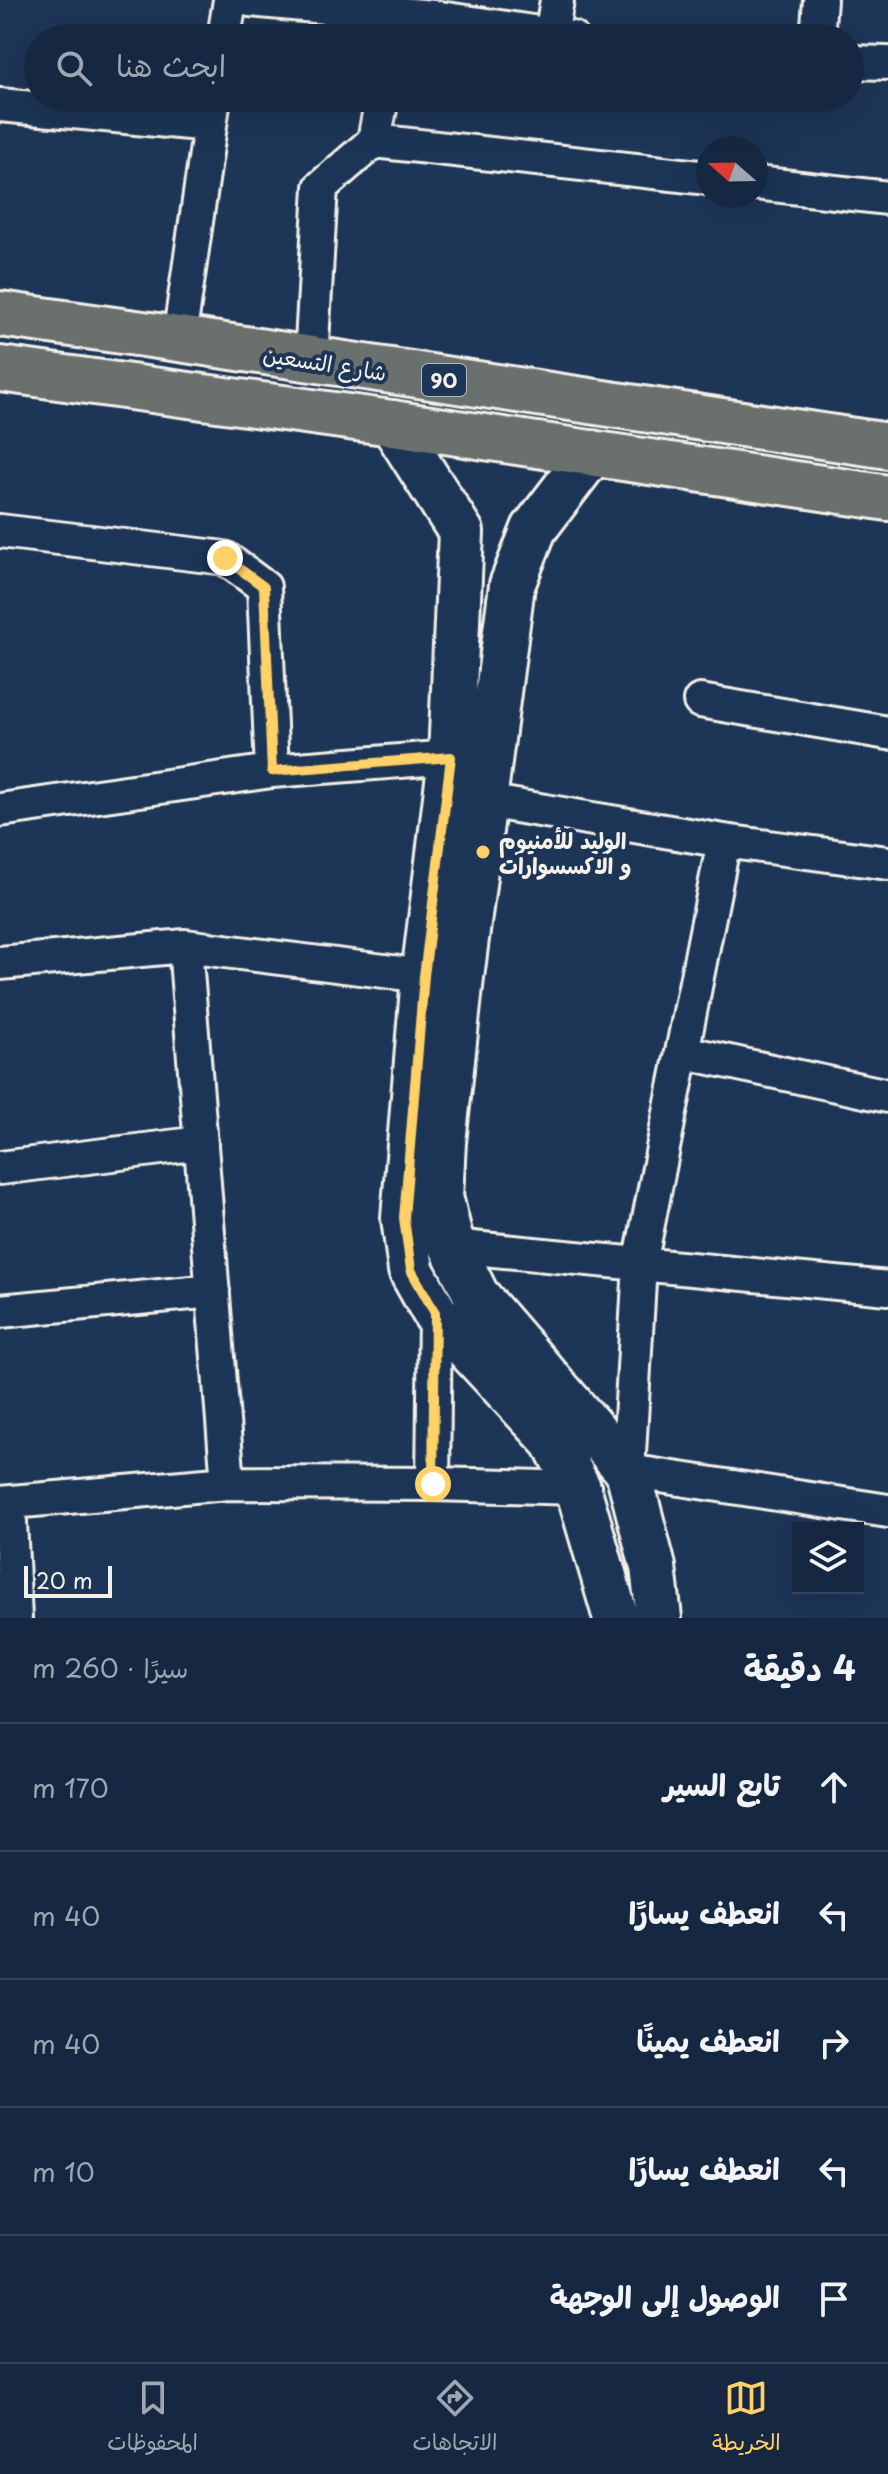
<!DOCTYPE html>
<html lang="ar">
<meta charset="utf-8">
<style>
:root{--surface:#162841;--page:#23344c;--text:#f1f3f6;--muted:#9ea6b1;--line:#35445a;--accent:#ffd166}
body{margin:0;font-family:"Playpen Sans","Playpen Sans Arabic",sans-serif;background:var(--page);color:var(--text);direction:rtl}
.controls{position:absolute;right:24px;bottom:24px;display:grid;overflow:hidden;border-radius:0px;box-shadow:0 8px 32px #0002}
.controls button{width:72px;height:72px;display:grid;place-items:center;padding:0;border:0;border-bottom:2px solid var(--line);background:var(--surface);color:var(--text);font:40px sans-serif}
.compass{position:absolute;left:696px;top:136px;width:72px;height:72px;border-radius:50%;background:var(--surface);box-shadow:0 8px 32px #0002;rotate:290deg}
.scale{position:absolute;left:24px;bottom:20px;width:88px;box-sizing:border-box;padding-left:8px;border:4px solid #f4f1e8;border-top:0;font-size:22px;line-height:28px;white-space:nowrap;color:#f4f1e8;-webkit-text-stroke:6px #1d3557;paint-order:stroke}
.stop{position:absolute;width:24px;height:24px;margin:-18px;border:6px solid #ffd166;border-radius:50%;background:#fff}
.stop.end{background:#ffd166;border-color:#fff;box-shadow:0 2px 8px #0008}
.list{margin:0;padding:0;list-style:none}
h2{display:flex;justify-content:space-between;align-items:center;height:104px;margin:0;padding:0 32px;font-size:34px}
h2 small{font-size:26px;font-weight:400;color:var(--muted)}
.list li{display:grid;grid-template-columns:52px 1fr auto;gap:24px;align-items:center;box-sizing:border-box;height:128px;padding:0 32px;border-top:2px solid var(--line)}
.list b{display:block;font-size:30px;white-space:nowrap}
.list em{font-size:26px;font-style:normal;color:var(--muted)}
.icon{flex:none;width:44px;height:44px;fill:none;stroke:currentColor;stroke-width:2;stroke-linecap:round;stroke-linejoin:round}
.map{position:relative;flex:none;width:888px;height:1618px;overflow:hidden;direction:ltr}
.search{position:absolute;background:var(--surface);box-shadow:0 8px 32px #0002;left:24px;right:24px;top:24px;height:88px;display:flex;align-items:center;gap:20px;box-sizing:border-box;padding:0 28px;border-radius:44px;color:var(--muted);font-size:30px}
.sheet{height:744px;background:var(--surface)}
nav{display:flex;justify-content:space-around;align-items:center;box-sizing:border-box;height:112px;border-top:2px solid var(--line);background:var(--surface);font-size:22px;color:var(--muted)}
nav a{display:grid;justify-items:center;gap:4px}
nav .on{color:var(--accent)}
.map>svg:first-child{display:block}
</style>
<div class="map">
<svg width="888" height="1618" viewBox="0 0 888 1618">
<rect width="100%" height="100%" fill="#1d3557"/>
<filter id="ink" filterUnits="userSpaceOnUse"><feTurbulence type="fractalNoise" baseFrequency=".0125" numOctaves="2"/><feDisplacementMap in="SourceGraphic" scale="16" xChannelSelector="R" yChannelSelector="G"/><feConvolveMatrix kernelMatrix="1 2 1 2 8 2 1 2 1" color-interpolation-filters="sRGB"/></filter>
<g filter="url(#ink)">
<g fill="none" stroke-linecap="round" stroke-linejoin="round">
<g stroke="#f4f1e8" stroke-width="38">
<path id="minor" d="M250,0L433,17L572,38
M551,36L557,0
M224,38L230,0
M817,38L820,0
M850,62L888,63
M0,105L210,125
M374,141L708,178
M756,183L888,198
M179,339L214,98
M311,360L321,187L374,141L382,98
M0,531L225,558L264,587L272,771L0,810
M700,701L888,733
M272,771L451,757
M485,801L724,841L888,863
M724,841L640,1264L628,1471L888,1511
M185,946L228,1483
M0,963L185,946L424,976
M683,1052L888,1096
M0,1168L201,1143
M452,1246L888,1288
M0,1311L213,1291
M433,1484L435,1313
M0,1503L228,1483L433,1484L578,1488
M9,1503L15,1618"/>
</g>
<g stroke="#f4f1e8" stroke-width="50">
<path id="secondary" d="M392,423L461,532L451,757L424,976L404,1218L411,1270L435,1313L554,1441L578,1488L616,1618
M592,453L534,529L512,585L461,977L443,1142L440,1197L452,1246L476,1295L628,1471L653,1567L659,1618"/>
</g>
<g stroke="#f4f1e8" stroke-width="50">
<path id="trunk" d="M0,314L179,339L888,446
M0,369L392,423L888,498"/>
</g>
<use href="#minor" stroke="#1d3557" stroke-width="32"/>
<use href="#secondary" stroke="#1d3557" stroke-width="44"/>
<use href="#trunk" stroke="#6a706d" stroke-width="44"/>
</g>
</g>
<g fill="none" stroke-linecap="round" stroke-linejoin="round" filter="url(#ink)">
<path stroke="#ffd166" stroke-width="10" d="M225,558L264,587L272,771L451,757L424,976L404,1218L411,1270L435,1313L433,1484"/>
</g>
<circle fill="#ffd166" stroke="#1d3557" stroke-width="3" cx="483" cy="852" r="8"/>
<g text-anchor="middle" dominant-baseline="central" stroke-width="8" stroke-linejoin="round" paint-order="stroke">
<rect fill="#1d3557" stroke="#b4b9bc" stroke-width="2" x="422" y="364" width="44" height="32" rx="6"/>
<g font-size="20" font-weight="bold" fill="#f4f1e8">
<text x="444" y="380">90</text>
</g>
<g font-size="22" fill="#f4f1e8" stroke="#1d3557">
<text transform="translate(325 362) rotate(9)">شارع التسعين</text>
</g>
<g font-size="22" font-weight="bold" fill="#f4f1e8" stroke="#1d3557" text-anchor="start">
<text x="499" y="839">الوليد للأمنيوم<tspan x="499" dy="25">و الاكسسوارات</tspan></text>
</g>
</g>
</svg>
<div class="controls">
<button><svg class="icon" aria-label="layers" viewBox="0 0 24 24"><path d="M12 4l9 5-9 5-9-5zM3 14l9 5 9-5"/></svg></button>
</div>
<svg class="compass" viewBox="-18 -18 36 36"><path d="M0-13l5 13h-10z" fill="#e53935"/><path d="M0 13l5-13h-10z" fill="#9ea6b1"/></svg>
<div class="scale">20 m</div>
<div class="stop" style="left:433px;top:1484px"></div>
<div class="stop end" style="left:225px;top:558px"></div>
<div class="search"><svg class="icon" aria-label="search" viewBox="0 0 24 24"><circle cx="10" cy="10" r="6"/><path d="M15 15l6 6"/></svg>ابحث هنا</div>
</div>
<section class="sheet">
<h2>4 دقيقة<small>سيرًا · 260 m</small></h2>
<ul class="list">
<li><svg class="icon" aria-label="ahead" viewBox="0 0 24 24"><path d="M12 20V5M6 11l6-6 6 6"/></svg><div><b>تابع السير</b></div><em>170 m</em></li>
<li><svg class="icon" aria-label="left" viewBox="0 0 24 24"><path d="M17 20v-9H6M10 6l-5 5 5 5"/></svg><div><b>انعطف يسارًا</b></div><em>40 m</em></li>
<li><svg class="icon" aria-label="right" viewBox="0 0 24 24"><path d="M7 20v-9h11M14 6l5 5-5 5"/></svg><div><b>انعطف يمينًا</b></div><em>40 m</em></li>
<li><svg class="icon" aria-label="left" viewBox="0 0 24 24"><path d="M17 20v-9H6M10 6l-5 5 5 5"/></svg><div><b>انعطف يسارًا</b></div><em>10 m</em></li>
<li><svg class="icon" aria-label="arrive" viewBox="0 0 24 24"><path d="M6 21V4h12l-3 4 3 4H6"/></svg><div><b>الوصول إلى الوجهة</b></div></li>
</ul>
</section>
<nav>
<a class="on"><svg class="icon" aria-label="map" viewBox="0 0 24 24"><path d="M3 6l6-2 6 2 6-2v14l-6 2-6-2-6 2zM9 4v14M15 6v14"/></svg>الخريطة</a>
<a><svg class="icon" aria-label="directions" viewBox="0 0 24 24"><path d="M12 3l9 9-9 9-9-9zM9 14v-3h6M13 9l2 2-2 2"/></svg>الاتجاهات</a>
<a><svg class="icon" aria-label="saved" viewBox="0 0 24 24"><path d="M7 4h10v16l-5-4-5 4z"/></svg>المحفوظات</a>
</nav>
